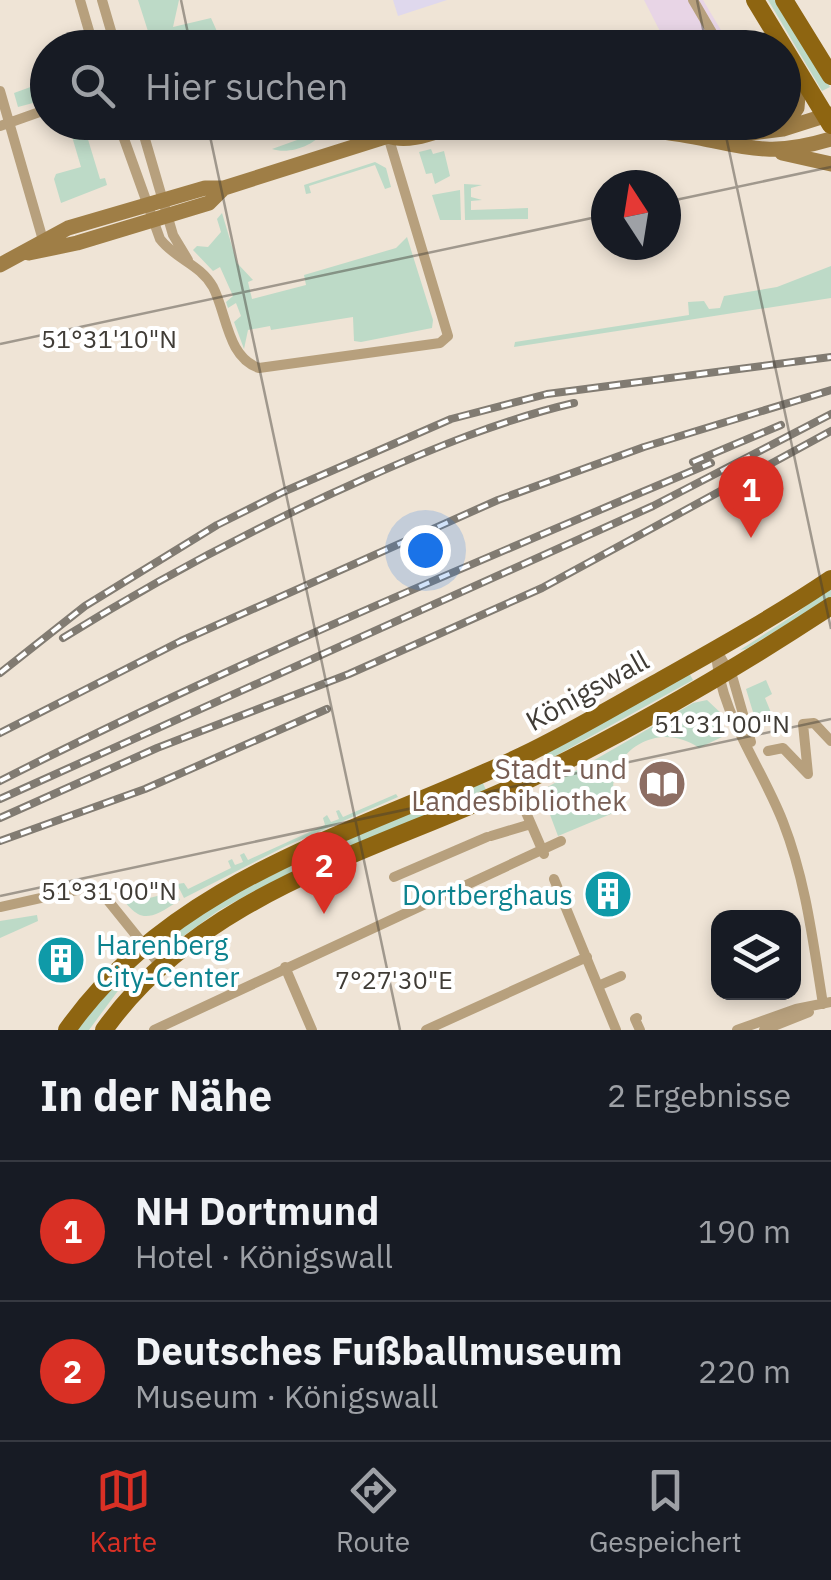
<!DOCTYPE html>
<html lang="de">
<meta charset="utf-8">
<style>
:root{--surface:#171b24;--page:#20242c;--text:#f1f3f6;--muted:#9ea1a6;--line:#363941;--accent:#d93025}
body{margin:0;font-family:"IBM Plex Sans",sans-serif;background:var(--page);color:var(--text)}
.controls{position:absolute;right:30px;bottom:30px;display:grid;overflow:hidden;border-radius:20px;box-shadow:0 5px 15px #0003}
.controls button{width:90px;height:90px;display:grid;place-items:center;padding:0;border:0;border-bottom:2px solid var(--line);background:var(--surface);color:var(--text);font:50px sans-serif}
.compass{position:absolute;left:591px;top:170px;width:90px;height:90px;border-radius:50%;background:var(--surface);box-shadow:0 5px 15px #0003;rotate:348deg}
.you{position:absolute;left:425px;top:550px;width:35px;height:35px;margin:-25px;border:8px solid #fff;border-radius:50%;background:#1a73e8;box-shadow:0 0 0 15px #1a73e833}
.badge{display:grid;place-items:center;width:65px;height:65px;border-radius:50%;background:var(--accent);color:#fff;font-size:32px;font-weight:700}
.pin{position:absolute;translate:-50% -82px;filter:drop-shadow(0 2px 5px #0008)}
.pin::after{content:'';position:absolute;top:52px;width:35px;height:30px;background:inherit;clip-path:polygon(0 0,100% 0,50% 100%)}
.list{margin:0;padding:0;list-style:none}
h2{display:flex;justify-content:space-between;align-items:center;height:130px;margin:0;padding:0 40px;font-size:42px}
h2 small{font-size:32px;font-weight:400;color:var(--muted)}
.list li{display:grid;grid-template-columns:65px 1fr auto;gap:30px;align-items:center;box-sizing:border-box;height:140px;padding:0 40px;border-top:2px solid var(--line)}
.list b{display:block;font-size:38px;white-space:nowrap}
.list p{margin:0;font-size:32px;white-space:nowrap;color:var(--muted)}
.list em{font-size:32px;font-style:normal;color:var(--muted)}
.icon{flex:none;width:55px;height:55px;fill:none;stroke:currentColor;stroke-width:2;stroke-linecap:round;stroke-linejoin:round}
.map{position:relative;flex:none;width:831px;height:1030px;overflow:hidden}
.search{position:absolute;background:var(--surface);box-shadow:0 5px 15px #0003;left:30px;right:30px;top:30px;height:110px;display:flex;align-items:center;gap:25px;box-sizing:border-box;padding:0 35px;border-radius:55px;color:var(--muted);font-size:38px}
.sheet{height:410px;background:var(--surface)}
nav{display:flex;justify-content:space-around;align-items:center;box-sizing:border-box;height:140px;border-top:2px solid var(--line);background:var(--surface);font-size:28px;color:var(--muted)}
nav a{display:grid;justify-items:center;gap:5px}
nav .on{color:var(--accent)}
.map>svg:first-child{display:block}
</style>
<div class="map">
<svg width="831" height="1030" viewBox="0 0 831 1030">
<rect width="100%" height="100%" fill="#efe4d6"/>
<path fill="#e8d5e6" d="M644,0H703L731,47H668Z"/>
<path fill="#dfd8ed" d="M393,0H447L398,16Z"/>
<path fill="#bddac7" d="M138,0H179L173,27L211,18L224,47H153Z
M768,0H776L830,87L822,91Z
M47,81V99L33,100V103L18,107L14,93Z
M68,123H83L100,179L105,178L107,185L61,203L54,179L56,174L81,167Z
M325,130C316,145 290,155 272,149Z
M431,149L433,154L444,151L450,176L435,184L432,173L426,174L419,152Z
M375,162L386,168L391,187L385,189L375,165L309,186L311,193L306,194L304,185Z
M464,184L482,185L471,188V197L482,200L471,201V210L528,208V219L465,220Z
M460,190L461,220H440L432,195Z
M222,213L237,263L253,280L248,282L252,299L306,285L304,275L396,248L407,237L433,320L432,328L361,342L354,341L353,317L271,330L270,326L248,330L244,349L234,322L241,316L236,303L228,308L226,302L233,296L220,267L213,271L193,250L197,246L208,247L221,232L217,219Z
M831,266V298L514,347L515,342L689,315L688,302L704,301L709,309L720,308L724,296L777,287Z
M831,585V597L746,649L740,650L797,613Z
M688,671L693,680L550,759L542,755Z
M766,680L772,694L765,698L772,715L756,722L746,689Z
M707,700L723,715L714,719L722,737L699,748C654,716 596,759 618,811L558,836L543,796L546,788L693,703Z
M482,781L486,790L254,891L218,911L178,940L170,930L252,880Z
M396,794L398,797L286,846L184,898L177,884L184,883L188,889L231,868L228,861L232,859L235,865L243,862L240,855L244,853L248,860L325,825L323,818L327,815L331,822L339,819L336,811L339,810L343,817Z
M119,879C128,908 156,898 175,889L180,900C140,927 139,919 110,884Z
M37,915L38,921L0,938V921Z
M140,961L89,1030H76L97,999Z"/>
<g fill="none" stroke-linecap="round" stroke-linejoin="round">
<path stroke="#b7a07d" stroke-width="10" d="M80,0L94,48
M102,0L116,48
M693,0L721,48
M0,91L43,240
M118,122L160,239C175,259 200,264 213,287C227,314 227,357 259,368L440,343L448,336L388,136
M140,122L173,235L188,260
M0,126L48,109
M716,650C718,711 761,765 783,822C806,881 813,942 823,1004
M717,651L733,679L751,742
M768,751L783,748L808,774
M808,774L803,724L814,723L831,741
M518,794L544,854
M491,836L531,824
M394,877L487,837
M554,879L616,1030
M0,907L90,887L106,898L160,965
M285,967L312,1030
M598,986L621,976
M637,1018L635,1019L640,1030
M154,1030L561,841
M426,1030L587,957
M737,1030L796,1009L831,1002
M764,1030L809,1012"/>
<path stroke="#9f7e46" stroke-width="15" d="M589,122C625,128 663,131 699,138C754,149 775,156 831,139
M783,128L797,108L800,72
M388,136C413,145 444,127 470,122
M718,137L783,129L831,114
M782,153L831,164
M29,253L77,243L209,203L224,188
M0,265L68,228L205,188H224L388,136L403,122"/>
<path stroke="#8e6511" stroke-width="18" d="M755,0L831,125
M784,0L831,76
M67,1030C174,877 361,832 522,756C570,733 615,706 662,680C719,648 776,616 831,579
M104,1030C201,893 370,853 515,786C622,735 732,671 831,606"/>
<g stroke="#817b72" stroke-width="8">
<path id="rail" d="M693,462L781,425
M63,638C161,577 260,525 366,478C434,448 501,420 574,403
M0,673L85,606L217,525L283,492L451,419L547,394L831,357
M0,733L181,641L498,500L644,447L831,390
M0,781C232,663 472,564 711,463
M0,799L653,506L831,414
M0,818L157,748L349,674L542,588L831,431
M0,841L145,789L327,709"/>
</g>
<use href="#rail" stroke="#fff" stroke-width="4" stroke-dasharray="11" stroke-linecap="butt"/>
</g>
<path fill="none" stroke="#403c36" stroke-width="2.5" stroke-opacity="0.45" d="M181,0L191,48M697,0L707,48M207,122L400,1030M723,122L831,629M666,202L831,167M0,344L606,215M0,896L831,719"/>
<defs>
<g id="library-disc" transform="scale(2.5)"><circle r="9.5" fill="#8d6e63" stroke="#fff"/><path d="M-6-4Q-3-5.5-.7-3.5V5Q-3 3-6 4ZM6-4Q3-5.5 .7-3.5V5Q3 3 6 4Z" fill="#fff"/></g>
<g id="building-disc" transform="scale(2.5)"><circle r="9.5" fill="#0f9aa8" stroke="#fff"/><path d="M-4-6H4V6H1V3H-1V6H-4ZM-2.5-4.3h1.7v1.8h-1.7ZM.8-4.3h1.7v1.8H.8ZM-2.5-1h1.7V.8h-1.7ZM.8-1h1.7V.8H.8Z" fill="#fff"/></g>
</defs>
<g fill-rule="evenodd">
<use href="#library-disc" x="662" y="784"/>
<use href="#building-disc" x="608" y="894"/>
<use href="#building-disc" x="61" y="960"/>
</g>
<g text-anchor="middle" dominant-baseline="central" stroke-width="8" stroke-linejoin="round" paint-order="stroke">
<g font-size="28" fill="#403c36" stroke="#fff">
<text transform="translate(587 690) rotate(-29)">Königswall</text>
</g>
<g font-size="28" fill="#785e54" stroke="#fff" text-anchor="end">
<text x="627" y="768">Stadt- und<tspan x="627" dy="32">Landesbibliothek</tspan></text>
</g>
<g font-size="28" fill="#0d838f" stroke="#fff" text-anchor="end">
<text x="573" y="894">Dortberghaus</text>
<text x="96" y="944" text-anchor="start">Harenberg<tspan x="96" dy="32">City-Center</tspan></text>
</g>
</g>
<g font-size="25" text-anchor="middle" fill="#403c36" stroke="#fff" stroke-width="8" stroke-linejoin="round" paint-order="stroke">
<text x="109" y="348">51°31'10"N</text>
<text x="722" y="733">51°31'00"N</text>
<text x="109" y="900">51°31'00"N</text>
<text x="394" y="989">7°27'30"E</text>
</g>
</svg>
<div class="controls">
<button><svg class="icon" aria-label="layers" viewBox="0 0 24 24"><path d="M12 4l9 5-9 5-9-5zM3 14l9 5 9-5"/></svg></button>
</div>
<svg class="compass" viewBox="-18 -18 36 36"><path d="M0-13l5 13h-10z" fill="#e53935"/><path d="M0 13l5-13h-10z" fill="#9ea1a6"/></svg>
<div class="you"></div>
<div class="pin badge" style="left:751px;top:538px">1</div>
<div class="pin badge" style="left:324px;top:914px">2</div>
<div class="search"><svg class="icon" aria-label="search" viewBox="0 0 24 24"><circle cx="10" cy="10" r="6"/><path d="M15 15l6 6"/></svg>Hier suchen</div>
</div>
<section class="sheet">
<h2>In der Nähe<small>2 Ergebnisse</small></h2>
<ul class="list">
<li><span class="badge">1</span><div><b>NH Dortmund</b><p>Hotel · Königswall</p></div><em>190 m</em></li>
<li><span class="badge">2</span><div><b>Deutsches Fußballmuseum</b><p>Museum · Königswall</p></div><em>220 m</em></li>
</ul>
</section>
<nav>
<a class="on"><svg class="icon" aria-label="map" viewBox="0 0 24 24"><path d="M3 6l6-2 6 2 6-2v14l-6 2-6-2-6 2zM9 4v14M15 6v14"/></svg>Karte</a>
<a><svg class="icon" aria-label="directions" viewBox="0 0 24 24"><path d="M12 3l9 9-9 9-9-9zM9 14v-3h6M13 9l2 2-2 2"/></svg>Route</a>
<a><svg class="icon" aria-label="saved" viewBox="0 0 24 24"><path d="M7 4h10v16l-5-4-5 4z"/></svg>Gespeichert</a>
</nav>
